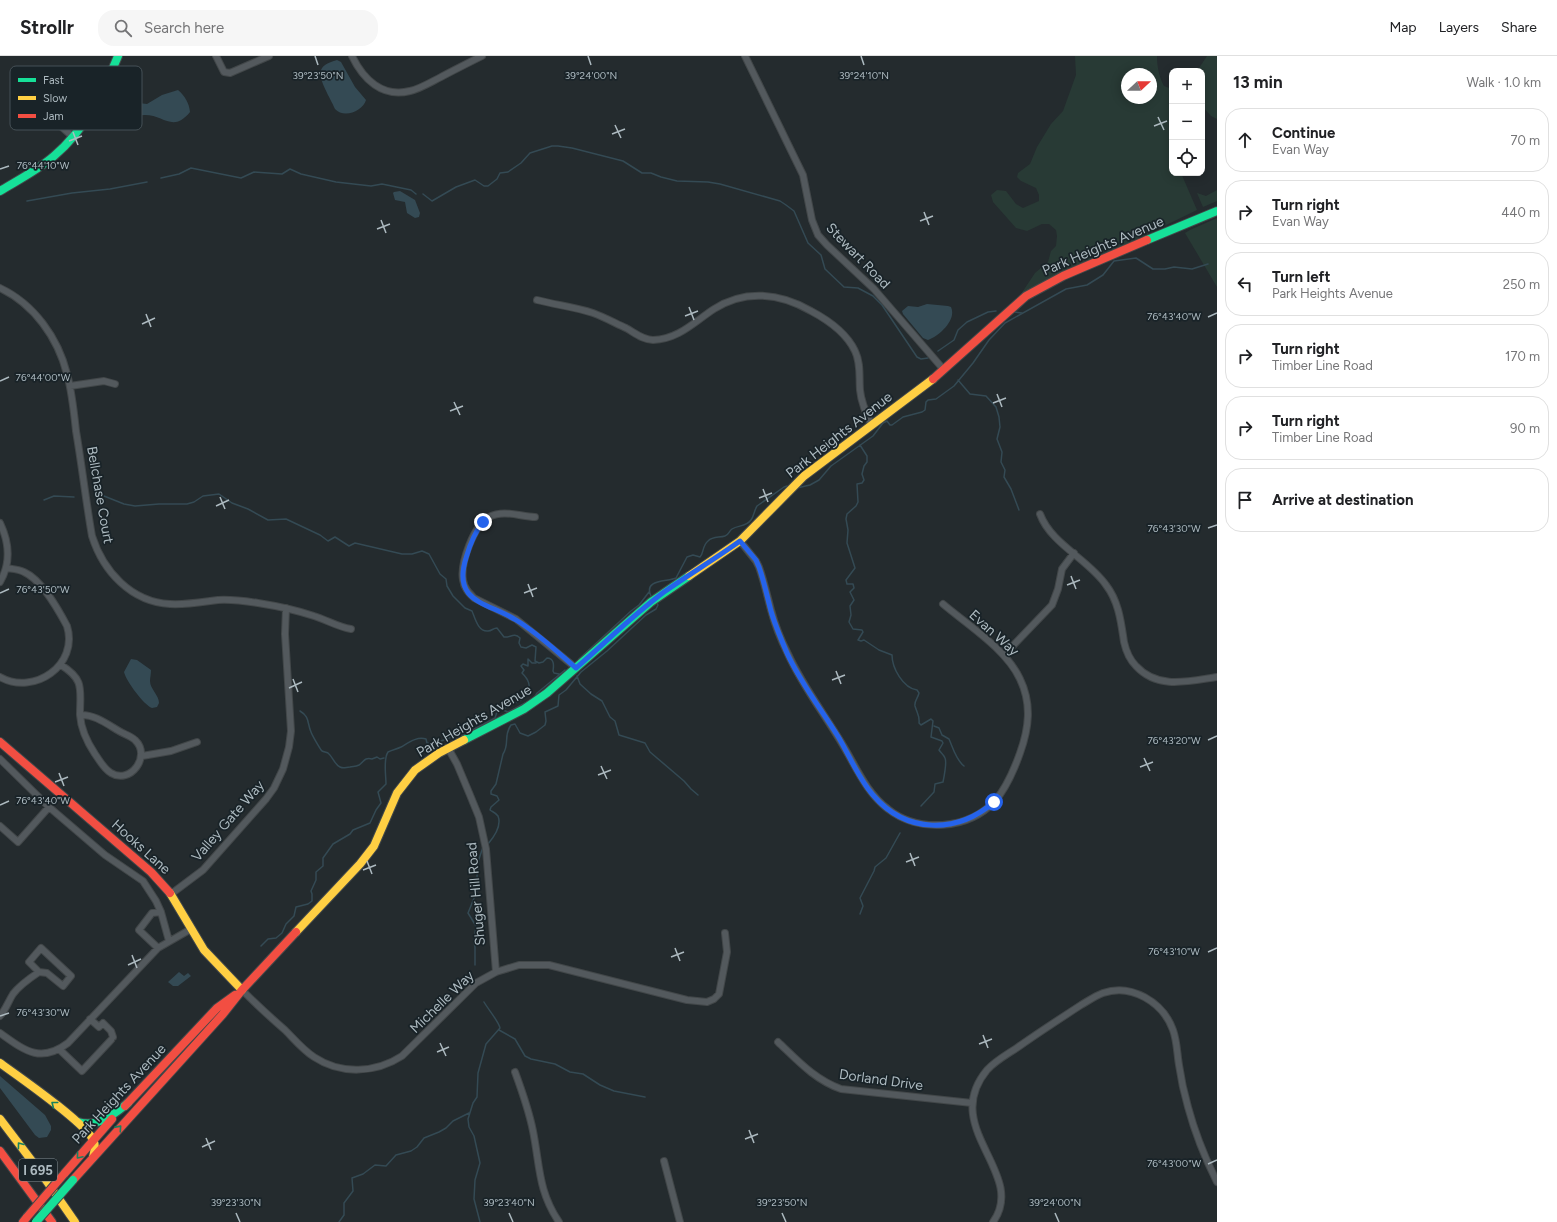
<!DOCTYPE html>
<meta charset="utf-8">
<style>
:root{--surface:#fff;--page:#f6f6f6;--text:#202124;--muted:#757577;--line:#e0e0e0}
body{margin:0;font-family:Figtree,sans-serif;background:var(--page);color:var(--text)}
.controls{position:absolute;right:12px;top:12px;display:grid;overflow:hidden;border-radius:8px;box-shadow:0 2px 10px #0003}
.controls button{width:36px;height:36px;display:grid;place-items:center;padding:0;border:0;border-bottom:1px solid var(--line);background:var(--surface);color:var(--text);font:20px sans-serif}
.compass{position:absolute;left:1121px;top:12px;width:36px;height:36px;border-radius:50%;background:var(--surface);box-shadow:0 2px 10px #0003;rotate:68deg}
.stop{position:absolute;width:12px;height:12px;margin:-9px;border:3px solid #2563eb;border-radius:50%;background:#fff}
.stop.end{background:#2563eb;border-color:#fff;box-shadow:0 1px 4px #0008}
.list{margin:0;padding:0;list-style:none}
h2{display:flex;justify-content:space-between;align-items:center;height:52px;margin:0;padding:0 16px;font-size:17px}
h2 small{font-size:13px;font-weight:400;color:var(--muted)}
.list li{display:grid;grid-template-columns:26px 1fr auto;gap:12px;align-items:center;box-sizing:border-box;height:64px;margin:0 8px 8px;padding:0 8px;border:1px solid var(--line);border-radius:16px}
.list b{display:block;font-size:15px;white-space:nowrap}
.list p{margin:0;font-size:13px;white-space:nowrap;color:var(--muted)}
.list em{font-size:13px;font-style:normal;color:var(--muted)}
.icon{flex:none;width:22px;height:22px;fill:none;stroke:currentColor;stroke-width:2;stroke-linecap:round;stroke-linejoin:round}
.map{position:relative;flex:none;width:1217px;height:1166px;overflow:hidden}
header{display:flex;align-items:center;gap:24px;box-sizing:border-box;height:56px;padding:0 20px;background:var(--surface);border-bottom:1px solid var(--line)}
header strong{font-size:19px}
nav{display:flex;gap:22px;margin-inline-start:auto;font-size:14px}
.search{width:280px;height:36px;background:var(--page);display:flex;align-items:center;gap:10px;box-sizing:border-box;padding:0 14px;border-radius:16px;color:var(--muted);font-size:15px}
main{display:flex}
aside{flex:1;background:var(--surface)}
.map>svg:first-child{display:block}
</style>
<header>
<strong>Strollr</strong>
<div class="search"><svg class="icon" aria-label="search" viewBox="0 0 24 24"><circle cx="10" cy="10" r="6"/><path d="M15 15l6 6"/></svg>Search here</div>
<nav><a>Map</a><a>Layers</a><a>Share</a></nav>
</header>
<main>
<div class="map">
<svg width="1217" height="1166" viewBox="0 0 1217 1166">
<rect width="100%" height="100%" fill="#242b2e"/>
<path fill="#283a35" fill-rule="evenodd" d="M1075,0H1157C1157,10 1159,21 1164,30L1172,33L1171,90L1172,94V117H1181L1197,154L1131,186L1055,219L1021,238L1035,217L1048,206L1051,195L1056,190L1057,180L1056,174L1049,168H1042L1027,175L1016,172L993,146L991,139L997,134L1006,135L1016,148L1023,152L1039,145V139L1036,132L1021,125L1017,121L1018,117L1030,108L1037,91L1051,68L1063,55L1076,19ZM1127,18H1151V42H1127Z
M1207,0H1217V63L1211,60L1202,50V15H1197Z
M1217,134V145L1203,151L1197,137L1206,140Z
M1217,162V231L1185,177L1190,174Z"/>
<path fill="#344a54" d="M337,4L341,6L355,31L366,44C363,55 344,63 335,53C332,45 317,22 321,14C323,8 331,6 337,4Z
M178,34C185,40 189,47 190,56C173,77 164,59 145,59C135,59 125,67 117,71L111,70L108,64L110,58L121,45L147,48L162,39Z
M400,135L415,144L420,157L419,161L415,162L407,157L405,146L395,144L393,137L394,136Z
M927,248L948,250L951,251C957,264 939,280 928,284L923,282L903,258L902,255L908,250L918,251Z
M131,603L137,604L151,614C151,618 150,622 150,625C150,633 159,639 159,647L157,651L152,652C144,649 126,625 124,616Z
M179,916L184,920L188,917L191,920L178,930H173L168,926Z
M0,1020L45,1059L51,1070V1074L47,1081L39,1082L35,1079L0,1032Z"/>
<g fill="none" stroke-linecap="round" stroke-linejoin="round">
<path stroke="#344a54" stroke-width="1.5" d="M161,122L179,118L191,112L241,122L254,116L282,118L290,113L301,118L336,126L371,130L382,128L411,134L416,138
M423,138L432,145L456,131L475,124L484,130H488L497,123L500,117L508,116L521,107L530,97L552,90H558L572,92L623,105L642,117H651L661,121L677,125L708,126L720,128L780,145L786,149L794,155L808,187L821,199L825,213L844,231L858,232L873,240L882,249L917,301L921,303L928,302
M27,145L72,137L110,133L147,126
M1014,256L1022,257
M938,295L954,284L958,274L967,266L988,256L996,255
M958,324L970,338L986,340L996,351L999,361L1000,371L997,383L1002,396L1001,406L1005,414L1004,421L1011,433L1019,454
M860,389L867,400V406L864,410L862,418L864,424L862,427L857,428L858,446L856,450L847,458L846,463L848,474L847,487L855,512L846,524L847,528H853L854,532L850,536L854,544L850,550L851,559L849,566L853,573L862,574L863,576L858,584L861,585L864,584L879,594L892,599C892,612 903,632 917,634L919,637C918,642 914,645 915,650C917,657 920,660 919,667L921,669L931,663L933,665L931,681L942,685L943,687L939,694C941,697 944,699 945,702C947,706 944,721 943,726L935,728L934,736L921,750
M797,432L810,429L819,424L831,410L873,380L883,367L887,365L890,369H892L903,361L922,356L925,354L926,346L928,344L936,343L954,330L973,307L989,284L1005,267L1066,233L1087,229L1103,219L1114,205L1136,202L1153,213H1165L1174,211L1192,213L1208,208
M99,438L124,448L135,450L159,448H187L194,446L203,440L219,438L232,447L248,453L268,464L286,463L320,479L328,485L335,481L349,490L355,487L402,498H412L422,495L429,498L440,518L446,523L447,530L453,540L465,552L472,555C475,562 478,576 488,575C492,575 493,572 497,572L504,581C510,582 514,576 520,582L519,587L521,591L526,592L532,589L536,591L535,605L539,607L543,606L547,602C554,602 554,609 553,615L554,617L559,618
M44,444L54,440L74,441
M651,540C643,523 667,526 676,522L687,501L693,499L700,501C704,497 702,490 708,485C713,480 719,482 725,480C729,479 729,475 732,473C738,469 746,471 751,464C754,460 754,455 757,450L784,431L787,430
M579,603L631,555L639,549L649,536
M577,620L580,628L591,638L602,645L610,661L615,665L619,679L645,687L650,696L684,725L691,733L698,739
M534,642L537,637L565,614
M503,654L508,656L531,644
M300,655C310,661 307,667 311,676C312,679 320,693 322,695C324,696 326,696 328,697C333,701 334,708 340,711C344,713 346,711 350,711C353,710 355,711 359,709C364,706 364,701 372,703L377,701L380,703L384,702
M934,670L939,672L942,679L949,683C953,692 956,704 964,710
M488,788C494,781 502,770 498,760C496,757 493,756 490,754L491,751L499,744L497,740L491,738V735L496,728L503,698C510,688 503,680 511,669L515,668L520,677L528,680L536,676L545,669L546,665L545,656L558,650L559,639L566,634L581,616L607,595L646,559L656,553L658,549L657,547
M860,858L863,850L860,842L874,815L875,811L886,802L900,777
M261,890L268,883L276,882L282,877L286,868L294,860L296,851L308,848L312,845V838L311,835L316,824V816L323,810V802L333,788L350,778L353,774L370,767L376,754L381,747L378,736L386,728C386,719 383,703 388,696C392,694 397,693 401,691C408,687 417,680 426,683L427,687L434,688L456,679H463L495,662L497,656L521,644L529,638C530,628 529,624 522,617L524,614L521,610L523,608L528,610V603L532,607H536
M475,909V891L474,886L476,870L468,857L479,830L477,820L479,803L483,791
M499,974L515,983L525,1000L531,1003L555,1008L570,1016L583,1018L600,1029L614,1035L645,1041
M339,1166L344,1159V1147L353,1135L352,1122L363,1118L375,1109L386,1110L396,1099L411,1095L417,1091L424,1082L439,1076L446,1072L453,1065L469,1057
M480,1166L474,1143L475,1124L480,1107L474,1080L469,1071L468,1063L473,1047L477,1041L478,1017L486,988L500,972C499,966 488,953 484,946"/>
<g stroke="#424749" stroke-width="8">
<path id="street" d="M216,0L224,16L230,17L269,0
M352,0C363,23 382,42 410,35C420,33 431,26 441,21C454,14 468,7 482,0
M745,0L803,119L812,164L818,179L827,189L874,233L944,314
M27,40L73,81
M0,232C34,248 58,282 67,318C72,336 74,356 76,375C82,410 86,446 92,480C103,515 131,546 170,548C186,549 202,546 218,544C232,543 245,545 258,547C277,550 296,554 314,560C327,564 338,571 351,573
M537,244C556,249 575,251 593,257C604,261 615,267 626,272C635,277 643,284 653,284C679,283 694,266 714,253C745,233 780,237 811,255C828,264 847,278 855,295C861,307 859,321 860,334C861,346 866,357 871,368
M70,330L104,325L115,328
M1040,458C1051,488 1088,503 1106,529C1119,546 1121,566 1124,586C1126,595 1130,604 1136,610C1158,634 1189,625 1217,621
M535,461C521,461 504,453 489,461C474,469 460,507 463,524C464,532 469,537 474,542L516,563L576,612
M0,467C9,486 11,507 0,526
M740,485L756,505L759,511C764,525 767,539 771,554C775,569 781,584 788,598C803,631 826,660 844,691C857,713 867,737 888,753C918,777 968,774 995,745C1007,731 1014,714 1020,697C1029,672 1032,648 1020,623C1006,593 969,570 943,548
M1004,599L1052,549L1058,533L1062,513L1074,497
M61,609C85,624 80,633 80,659C94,658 107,668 119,675C124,678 131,680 135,684C152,700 130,729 111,717C104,713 100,705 95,698C87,686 81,674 80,659
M0,621C34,640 79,609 67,570C58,553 42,524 24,516C18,513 12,513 6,512
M448,692L457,708L470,739L479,761L486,793L496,916
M142,700L171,695L197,686
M0,703L49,751L105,799L143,825L156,845L161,856L169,885
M0,770L18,786L49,751
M171,838L203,814L266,743L274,732L283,713L289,691L291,675L285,578L286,552
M158,892L139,874L152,857L161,856
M242,934C256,948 270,961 285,974C294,983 303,994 314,1001C341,1019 376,1017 402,1000L476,927L496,916L519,909H549L687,944L707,946L714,943L719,938L727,896L725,877
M0,960C6,953 8,946 13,938C19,930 30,922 39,916L47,917L63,930L71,920L41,892L29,906L39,916
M90,963L99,971L103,967L111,975L113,981
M0,977C24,994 40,1008 68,987L158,892L191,873
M778,986C797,1004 815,1024 841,1033L972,1047
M59,993L82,1015L111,984
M515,1016C522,1035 529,1055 533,1075C540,1110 538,1135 559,1166
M664,1105L680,1166
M993,1166C1028,1117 939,1072 987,1014C997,1003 1010,997 1021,989C1041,975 1061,962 1081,949C1088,945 1095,940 1103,937C1131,927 1163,946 1173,974C1177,985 1177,997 1179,1009C1181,1023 1184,1037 1188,1051C1195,1077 1205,1102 1217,1126"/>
</g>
<g stroke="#424749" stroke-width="10">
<path id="fast" d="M0,135C18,124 38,114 54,100C85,74 103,37 118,0
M1147,184L1217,155
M464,684L524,653L547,637L651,546L689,520
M78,1066C98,1072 113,1059 128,1047"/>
</g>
<g stroke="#424749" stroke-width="10">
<path id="slow" d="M689,520L740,485L804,420L933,323
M170,837L204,894L242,934
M296,876L360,808L374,790L397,737L415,714L439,697L464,684
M0,1007C18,1020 89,1069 94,1086C96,1090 94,1097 93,1101
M0,1063L41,1117L75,1166"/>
</g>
<g stroke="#424749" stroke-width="10">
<path id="jam" d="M933,323L1026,240L1063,220L1147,184
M0,686L151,816L170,837
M125,1050L217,952L235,939
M0,1095L52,1166
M64,1118L112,1063
M73,1124L223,958L242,934L296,876
M23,1166L27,1161"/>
</g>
<use href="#street" stroke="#53595d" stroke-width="6"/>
<use href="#fast" stroke="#16e098" stroke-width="8"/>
<use href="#slow" stroke="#ffcf43" stroke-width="8"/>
<use href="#jam" stroke="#f24e42" stroke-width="8"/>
<g stroke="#424749" stroke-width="10" stroke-linecap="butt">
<path id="fast-bridge" d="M36,1166L73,1124"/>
</g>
<g stroke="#424749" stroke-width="10" stroke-linecap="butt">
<path id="jam-bridge" d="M27,1161L64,1118"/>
</g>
<use href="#fast-bridge" stroke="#16e098" stroke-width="8"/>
<use href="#jam-bridge" stroke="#f24e42" stroke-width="8"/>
</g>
<defs><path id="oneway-chevron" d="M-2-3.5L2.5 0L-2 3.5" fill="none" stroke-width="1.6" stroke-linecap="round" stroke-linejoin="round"/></defs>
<g stroke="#188260">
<use href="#oneway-chevron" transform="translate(54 1048) rotate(-142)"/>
<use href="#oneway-chevron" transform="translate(119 1072) rotate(-48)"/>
<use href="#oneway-chevron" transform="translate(20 1089) rotate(-127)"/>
<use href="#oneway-chevron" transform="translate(79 1100) rotate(130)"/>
</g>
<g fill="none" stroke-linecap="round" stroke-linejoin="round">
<path stroke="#2563eb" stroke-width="5" d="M483,466C474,477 470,488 466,502C452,547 487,546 516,564C538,577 557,596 576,612C605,587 633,559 664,536C688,519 715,503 740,485L756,504L759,511C764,525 767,540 771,555C775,569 781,583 787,597C801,628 822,654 839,682C850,701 859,723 873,739C906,778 957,778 994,746"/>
</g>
<path fill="none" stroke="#adbac0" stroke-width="1.5" d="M315,0L318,9M588,0L591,9M861,0L864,9M1158,61L1164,74M615,69L621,82M1154,70L1167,65M73,76L78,89M612,78L625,73M69,85L82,80M0,113L9,110M924,156L929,169M381,164L386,177M920,165L933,160M377,173L390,168M689,251L694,264M146,258L151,271M685,260L698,255M1208,261L1217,257M142,268L155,262M0,325L9,321M997,338L1002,351M454,346L460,359M993,347L1006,342M450,355L463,350M763,433L768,446M220,441L225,453M759,442L772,437M216,450L229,444M1208,472L1217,469M1071,520L1076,533M528,528L533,541M1067,529L1080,524M0,537L9,533M524,537L537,532M836,615L841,628M293,623L298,636M832,624L845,619M289,632L302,626M1208,684L1217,680M1144,702L1150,715M601,710L607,723M1140,711L1153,706M59,717L64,730M598,719L611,714M55,726L68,721M0,749L9,745M910,797L915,810M367,805L372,818M906,806L919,801M363,814L376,809M675,892L680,905M1208,896L1217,892M132,899L137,912M671,901L684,896M128,909L141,903M0,960L9,957M983,979L988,992M440,987L446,1000M979,988L992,983M437,996L449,991M749,1074L754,1087M206,1082L211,1094M745,1083L758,1078M202,1091L215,1085M1208,1108L1217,1104M236,1157L240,1166M509,1157L513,1166M782,1157L786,1166M1055,1157L1059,1166"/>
<g text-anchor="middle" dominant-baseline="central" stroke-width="3.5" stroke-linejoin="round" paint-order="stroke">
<rect fill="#192328" stroke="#818d92" stroke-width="1" x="19" y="1103" width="38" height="22" rx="3"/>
<g font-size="13" font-weight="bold" fill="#adbac0">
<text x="38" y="1114">I 695</text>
</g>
<g font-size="14" fill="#adbac0" stroke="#192328">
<text transform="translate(1103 190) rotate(-23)">Park Heights Avenue</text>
<text transform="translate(858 200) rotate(46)">Stewart Road</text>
<text transform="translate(839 379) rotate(-38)">Park Heights Avenue</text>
<text transform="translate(100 439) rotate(80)">Bellchase Court</text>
<text transform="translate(994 577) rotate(42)">Evan Way</text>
<text transform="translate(474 665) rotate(-30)">Park Heights Avenue</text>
<text transform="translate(228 765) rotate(-49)">Valley Gate Way</text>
<text transform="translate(141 791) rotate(42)">Hooks Lane</text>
<text transform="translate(476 838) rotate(-95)">Shuger Hill Road</text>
<text transform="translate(442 946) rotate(-44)">Michelle Way</text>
<text transform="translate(881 1024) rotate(8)">Dorland Drive</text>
<text transform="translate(119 1038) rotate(-47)">Park Heights Avenue</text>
</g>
</g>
<rect x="10" y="10" width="132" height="64" rx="6" fill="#192328" stroke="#455056" stroke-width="1"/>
<rect x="18" y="22" width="18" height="4" fill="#16e098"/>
<rect x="18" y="40" width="18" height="4" fill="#ffcf43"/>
<rect x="18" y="58" width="18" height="4" fill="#f24e42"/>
<g font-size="11" fill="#adbac0">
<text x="43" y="28">Fast</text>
<text x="43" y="46">Slow</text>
<text x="43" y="64">Jam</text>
</g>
<g font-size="10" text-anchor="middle" fill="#adbac0" stroke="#192328" stroke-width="3.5" stroke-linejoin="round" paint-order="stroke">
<text x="318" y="23">39°23'50"N</text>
<text x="591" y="23">39°24'00"N</text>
<text x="864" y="23">39°24'10"N</text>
<text x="43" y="113">76°44'10"W</text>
<text x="1174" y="264">76°43'40"W</text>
<text x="43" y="325">76°44'00"W</text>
<text x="1174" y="476">76°43'30"W</text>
<text x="43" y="537">76°43'50"W</text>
<text x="1174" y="688">76°43'20"W</text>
<text x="43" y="748">76°43'40"W</text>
<text x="1174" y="899">76°43'10"W</text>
<text x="43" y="960">76°43'30"W</text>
<text x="1174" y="1111">76°43'00"W</text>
<text x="236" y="1150">39°23'30"N</text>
<text x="509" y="1150">39°23'40"N</text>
<text x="782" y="1150">39°23'50"N</text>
<text x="1055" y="1150">39°24'00"N</text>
</g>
</svg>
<div class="controls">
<button>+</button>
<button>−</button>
<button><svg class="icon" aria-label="locate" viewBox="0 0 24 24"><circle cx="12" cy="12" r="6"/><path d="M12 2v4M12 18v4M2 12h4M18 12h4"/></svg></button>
</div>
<svg class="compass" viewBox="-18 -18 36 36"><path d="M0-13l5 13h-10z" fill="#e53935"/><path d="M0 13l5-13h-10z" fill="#757577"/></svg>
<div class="stop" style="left:994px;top:746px"></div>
<div class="stop end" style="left:483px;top:466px"></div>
</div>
<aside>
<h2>13 min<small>Walk · 1.0 km</small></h2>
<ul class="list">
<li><svg class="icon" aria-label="ahead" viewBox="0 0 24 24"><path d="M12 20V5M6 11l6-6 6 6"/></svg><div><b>Continue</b><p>Evan Way</p></div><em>70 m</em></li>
<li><svg class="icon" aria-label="right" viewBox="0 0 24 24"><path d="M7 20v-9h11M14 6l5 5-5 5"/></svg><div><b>Turn right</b><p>Evan Way</p></div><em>440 m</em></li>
<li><svg class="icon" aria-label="left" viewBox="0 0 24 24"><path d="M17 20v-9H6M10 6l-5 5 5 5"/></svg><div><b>Turn left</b><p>Park Heights Avenue</p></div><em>250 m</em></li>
<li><svg class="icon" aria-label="right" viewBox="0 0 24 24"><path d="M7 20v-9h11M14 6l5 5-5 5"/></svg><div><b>Turn right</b><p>Timber Line Road</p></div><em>170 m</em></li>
<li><svg class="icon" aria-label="right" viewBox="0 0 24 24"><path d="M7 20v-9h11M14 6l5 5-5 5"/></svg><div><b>Turn right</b><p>Timber Line Road</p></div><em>90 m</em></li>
<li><svg class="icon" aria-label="arrive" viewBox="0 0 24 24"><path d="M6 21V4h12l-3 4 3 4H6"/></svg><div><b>Arrive at destination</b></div></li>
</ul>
</aside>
</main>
